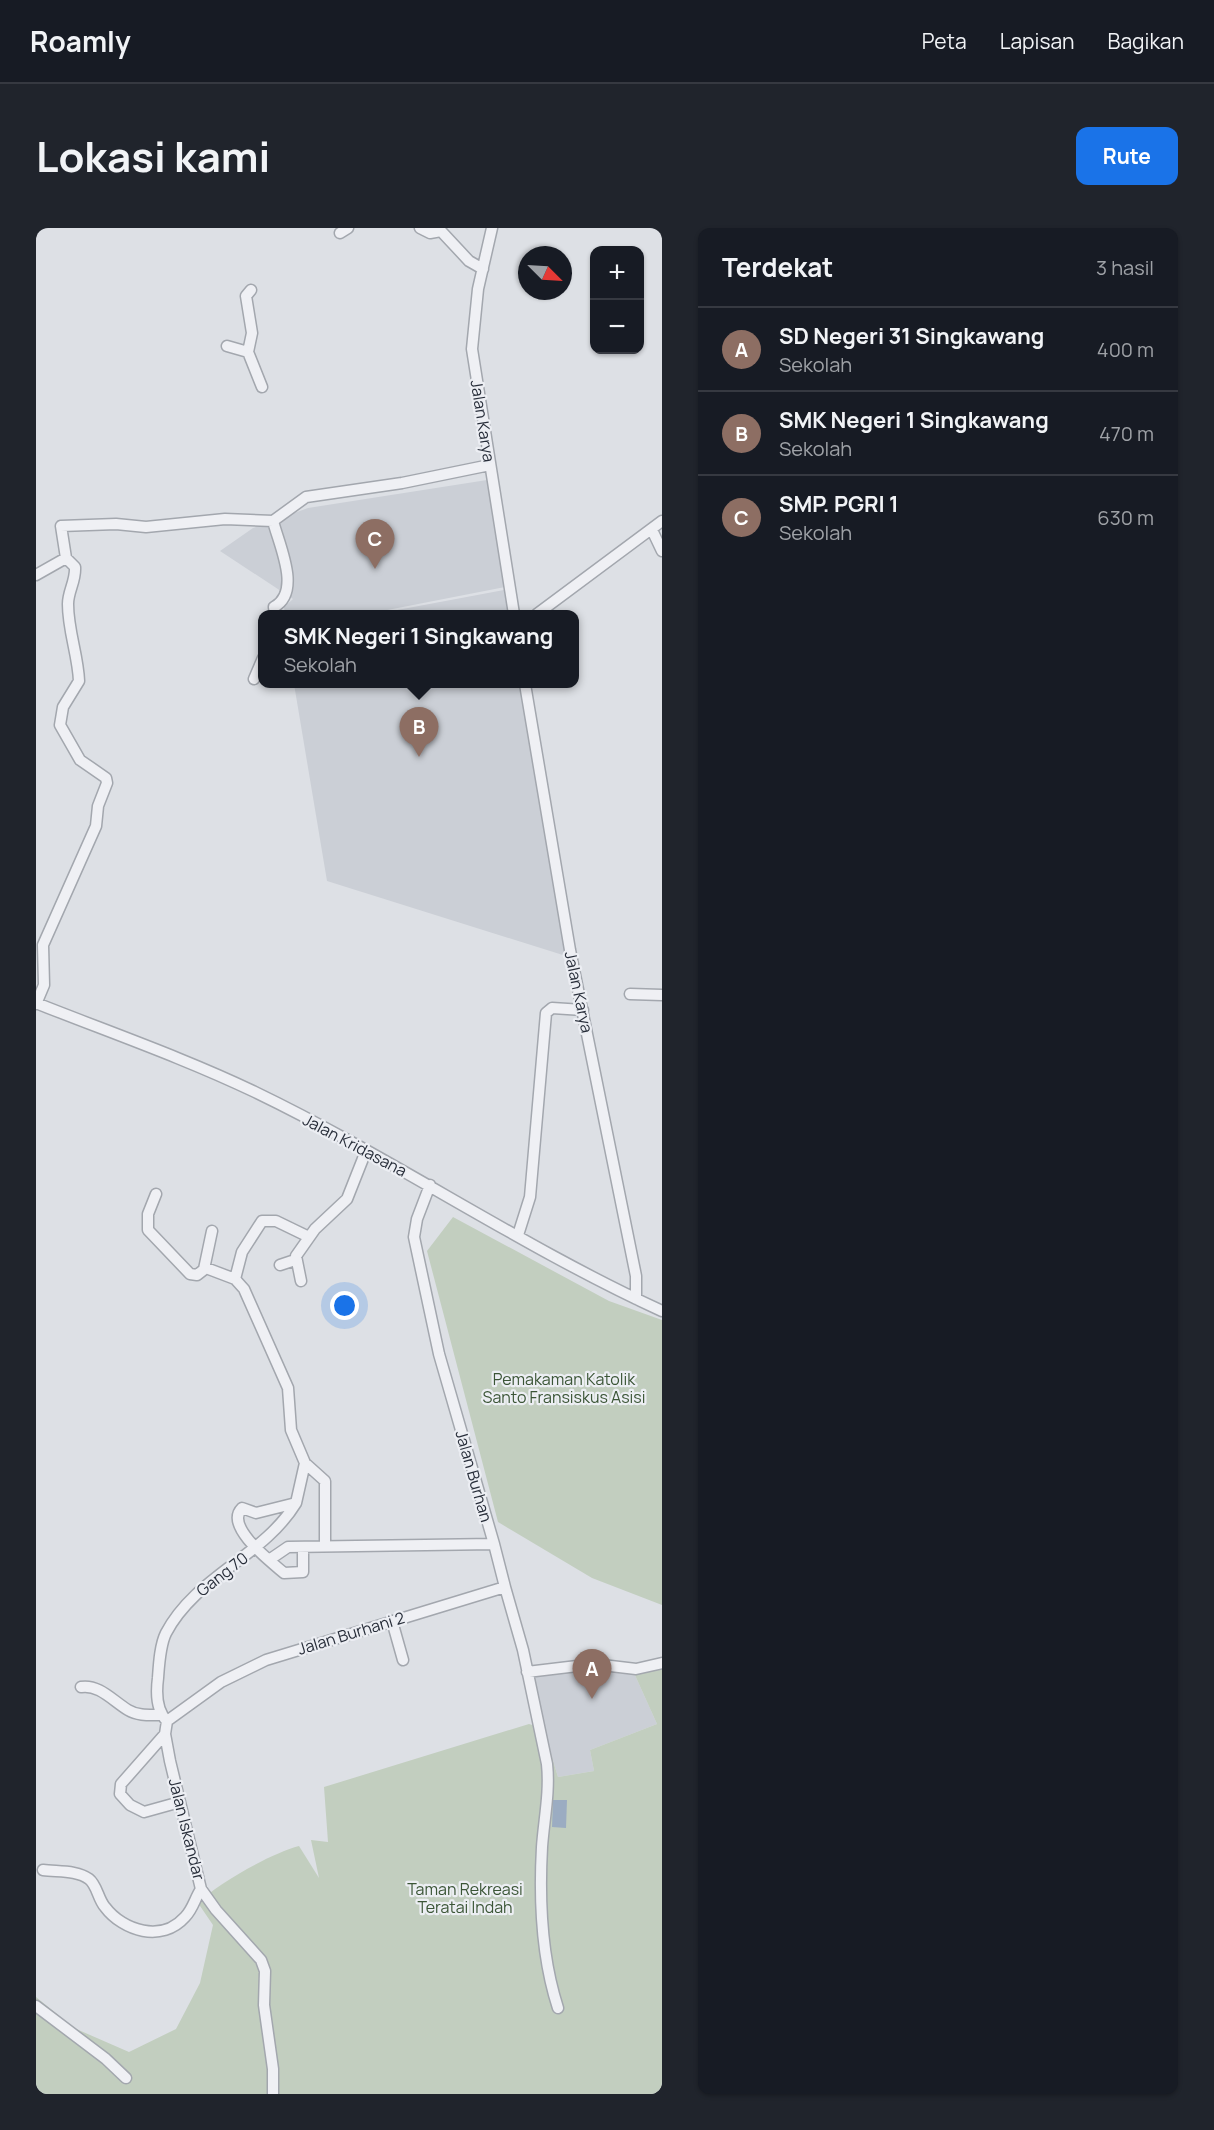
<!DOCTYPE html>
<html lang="id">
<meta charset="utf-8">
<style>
:root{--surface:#171b24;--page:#20242c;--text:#f1f3f6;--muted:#9ea1a6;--line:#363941;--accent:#1a73e8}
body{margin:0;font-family:Manrope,sans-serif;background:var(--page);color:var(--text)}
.controls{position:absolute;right:18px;top:18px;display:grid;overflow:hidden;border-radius:12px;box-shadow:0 2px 4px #0004}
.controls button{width:54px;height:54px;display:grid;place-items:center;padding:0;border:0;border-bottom:2px solid var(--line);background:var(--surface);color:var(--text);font:30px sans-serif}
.compass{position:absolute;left:482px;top:18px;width:54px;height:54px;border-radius:50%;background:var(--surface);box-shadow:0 2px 4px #0004;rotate:114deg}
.you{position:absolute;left:309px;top:1078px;width:21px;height:21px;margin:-15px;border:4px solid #fff;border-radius:50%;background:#1a73e8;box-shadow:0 0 0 9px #1a73e833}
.badge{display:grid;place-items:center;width:39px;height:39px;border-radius:50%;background:var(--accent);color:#fff;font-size:20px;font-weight:700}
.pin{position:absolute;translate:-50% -50px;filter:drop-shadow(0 2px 3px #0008)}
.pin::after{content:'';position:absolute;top:32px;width:21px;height:18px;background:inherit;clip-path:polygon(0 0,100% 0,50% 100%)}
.popup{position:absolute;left:222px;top:382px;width:321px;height:78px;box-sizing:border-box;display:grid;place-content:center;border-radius:12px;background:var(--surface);filter:drop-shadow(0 2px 4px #0005);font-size:20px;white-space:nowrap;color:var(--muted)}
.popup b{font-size:22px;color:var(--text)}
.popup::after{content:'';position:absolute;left:50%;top:100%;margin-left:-12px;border:12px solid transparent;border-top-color:var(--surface)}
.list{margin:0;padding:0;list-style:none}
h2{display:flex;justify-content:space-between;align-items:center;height:78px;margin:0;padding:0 24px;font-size:26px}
h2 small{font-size:20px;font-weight:400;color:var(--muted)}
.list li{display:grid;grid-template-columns:39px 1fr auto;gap:18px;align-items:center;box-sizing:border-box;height:84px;padding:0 24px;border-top:2px solid var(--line)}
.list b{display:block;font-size:22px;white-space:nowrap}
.list p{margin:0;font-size:20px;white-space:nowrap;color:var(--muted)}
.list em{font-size:20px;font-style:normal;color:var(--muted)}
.map{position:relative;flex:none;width:626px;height:1866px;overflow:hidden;border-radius:12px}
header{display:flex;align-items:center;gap:36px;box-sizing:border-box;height:84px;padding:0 30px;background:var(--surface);border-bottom:2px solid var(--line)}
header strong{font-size:28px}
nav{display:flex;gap:33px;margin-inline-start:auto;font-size:21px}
.intro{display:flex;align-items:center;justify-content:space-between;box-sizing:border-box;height:144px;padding:0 36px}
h1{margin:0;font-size:42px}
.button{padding:15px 27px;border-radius:12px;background:var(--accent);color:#fff;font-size:21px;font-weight:700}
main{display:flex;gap:36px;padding:0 36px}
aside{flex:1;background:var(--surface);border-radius:12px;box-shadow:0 2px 4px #0004}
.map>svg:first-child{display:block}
</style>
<header>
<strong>Roamly</strong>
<nav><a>Peta</a><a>Lapisan</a><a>Bagikan</a></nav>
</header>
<div class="intro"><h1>Lokasi kami</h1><a class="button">Rute</a></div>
<main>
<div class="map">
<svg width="626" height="1866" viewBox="0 0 626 1866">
<rect width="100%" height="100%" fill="#dde0e5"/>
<path fill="#cbcfd6" d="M451,252L469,359L331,386H249L248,379L257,371L184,323L217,300L272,280Z
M468,362L472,386H340Z
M258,456H484L530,728L291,653Z
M559,1436L598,1445L621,1496L554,1522L558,1543L522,1549L507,1500L497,1447Z"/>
<path fill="#c2cebf" d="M417,989L573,1073L626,1092V1377L556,1350L462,1294L391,1023Z
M626,1441V1866H0V1769L38,1800L93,1824L140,1801L164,1755L177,1697L162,1675C182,1655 236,1625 263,1618L283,1650L275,1612L292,1614L288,1559L493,1496L507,1500L522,1549L558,1543L554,1522L621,1496L598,1445Z"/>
<path fill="#9bacc2" d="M517,1572H531L530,1600L516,1599Z"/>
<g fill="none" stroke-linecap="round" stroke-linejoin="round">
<g stroke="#a3a7ae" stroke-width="13">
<path id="minor" d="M384,0L394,5L405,3L433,33L447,41
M456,0L442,61L436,121L478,386
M304,5L312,0
M215,62L210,68L216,105L212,124L226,159
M191,118L212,124
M237,293C243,317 266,364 238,379L239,386
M616,302L626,323
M0,347L30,330L25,298L80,296L110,299L189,291L237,293L270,269L366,255L454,237
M501,386L626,293
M218,451L227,430
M489,456L534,722L600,1048V1071
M594,766L626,767
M0,775C73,804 148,830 219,864C358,931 486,1019 626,1083
M0,776L8,757L7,717L60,598L62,578L71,555L70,550L44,532L24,497L27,479L43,453C42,427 32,403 32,376C32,363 40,353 39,339L30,330
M120,966L112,986V1002L154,1046L161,1047L170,1040L199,1051L208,1061L252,1160L255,1202L269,1235
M482,1007L494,969L510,785L516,780L547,782
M244,1037L259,1032
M168,1041L176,1003
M199,1051L206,1024L226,993H240L273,1009
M265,1053L260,1028L279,1001L311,971L330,923
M267,1319V1344L248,1345C234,1333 188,1298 206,1280L220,1285L260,1275L269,1235L289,1253V1318
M233,1332L252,1319L458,1316L403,1126L378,1009L381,991L394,957
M469,1359L487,1422L511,1536C514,1564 508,1591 506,1619C503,1673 505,1728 522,1780
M356,1393L367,1432
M491,1444L558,1436L600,1441L626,1435
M45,1459C63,1456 77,1473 92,1482C102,1488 113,1487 125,1487
M131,1493L185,1454L230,1432L469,1359L458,1316
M131,1493L129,1506L134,1533L165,1661L180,1682L225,1732L229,1743L228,1777L237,1841V1866
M131,1493C120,1482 120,1465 122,1450C123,1436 124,1417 130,1405C160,1348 227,1329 260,1275
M129,1506L85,1556L84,1566L94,1577L108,1584L144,1574
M7,1642C22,1644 41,1642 53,1651C61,1657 62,1671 69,1679C87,1703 126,1715 149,1689C157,1681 159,1670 165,1661
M0,1778L70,1831L90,1850"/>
</g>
<use href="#minor" stroke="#eff0f4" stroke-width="10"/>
</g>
<g text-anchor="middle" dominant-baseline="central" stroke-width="4.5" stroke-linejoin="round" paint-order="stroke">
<g font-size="16" fill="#282e3a" stroke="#eceef3">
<text transform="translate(447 193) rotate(81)">Jalan Karya</text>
<text transform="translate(543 764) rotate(78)">Jalan Karya</text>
<text transform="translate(319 917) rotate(28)">Jalan Kridasana</text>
<text transform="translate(438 1248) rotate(74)">Jalan Burhan</text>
<text transform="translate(186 1346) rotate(-38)">Gang 70</text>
<text transform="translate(315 1405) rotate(-17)">Jalan Burhani 2</text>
<text transform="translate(151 1601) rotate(76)">Jalan Iskandar</text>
</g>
<g font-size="16" fill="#3b5536" stroke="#eceef3">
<text x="528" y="1151">Pemakaman Katolik<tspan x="528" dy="18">Santo Fransiskus Asisi</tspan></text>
<text x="429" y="1661">Taman Rekreasi<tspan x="429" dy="18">Teratai Indah</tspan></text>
</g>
</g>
</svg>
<div class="controls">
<button>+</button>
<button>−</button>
</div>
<svg class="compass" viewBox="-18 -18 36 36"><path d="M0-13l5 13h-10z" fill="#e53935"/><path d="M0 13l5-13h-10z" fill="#9ea1a6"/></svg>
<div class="you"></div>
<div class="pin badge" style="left:556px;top:1471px;background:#8d6e63">A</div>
<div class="pin badge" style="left:383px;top:529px;background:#8d6e63">B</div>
<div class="popup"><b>SMK Negeri 1 Singkawang</b>Sekolah</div>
<div class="pin badge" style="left:339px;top:341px;background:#8d6e63">C</div>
</div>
<aside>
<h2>Terdekat<small>3 hasil</small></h2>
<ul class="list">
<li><span class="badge" style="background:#8d6e63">A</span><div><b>SD Negeri 31 Singkawang</b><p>Sekolah</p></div><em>400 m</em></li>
<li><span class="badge" style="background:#8d6e63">B</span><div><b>SMK Negeri 1 Singkawang</b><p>Sekolah</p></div><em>470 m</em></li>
<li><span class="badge" style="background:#8d6e63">C</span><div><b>SMP. PGRI 1</b><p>Sekolah</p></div><em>630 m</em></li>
</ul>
</aside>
</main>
